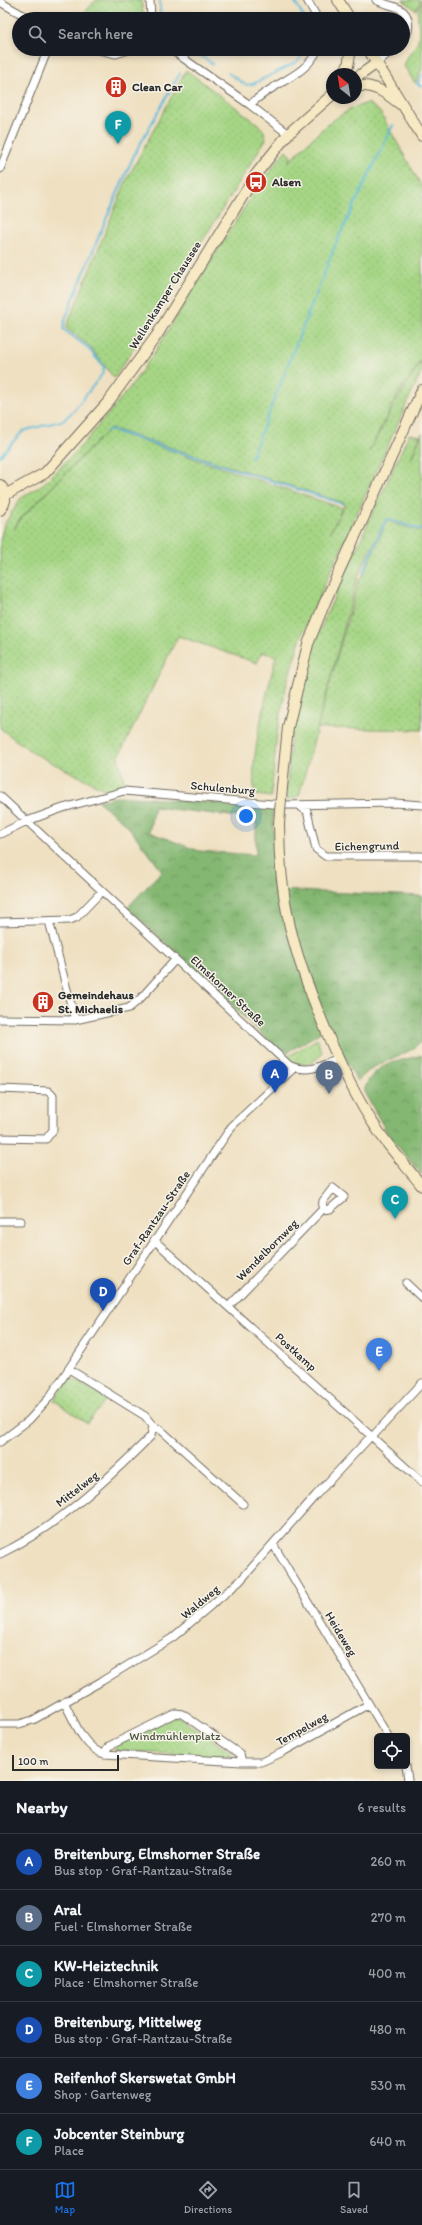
<!DOCTYPE html>
<meta charset="utf-8">
<style>
:root{--surface:#171b24;--page:#20242c;--text:#f1f3f6;--muted:#9ea1a6;--line:#363941;--accent:#1a73e8}
body{margin:0;font-family:Itim,sans-serif;background:var(--page);color:var(--text)}
.controls{position:absolute;right:12px;bottom:12px;display:grid;overflow:hidden;border-radius:6px;box-shadow:0 2px 6px #0003}
.controls button{width:36px;height:36px;display:grid;place-items:center;padding:0;border:0;border-bottom:1px solid var(--line);background:var(--surface);color:var(--text);font:20px sans-serif}
.compass{position:absolute;left:326px;top:68px;width:36px;height:36px;border-radius:50%;background:var(--surface);box-shadow:0 2px 6px #0003;rotate:330deg}
.scale{position:absolute;left:12px;bottom:10px;width:107px;box-sizing:border-box;padding-left:4px;border:2px solid #2b2b2b;border-top:0;font-size:11px;line-height:14px;white-space:nowrap;color:#2b2b2b;-webkit-text-stroke:3px #f7f3e8;paint-order:stroke}
.you{position:absolute;left:246px;top:816px;width:14px;height:14px;margin:-10px;border:3px solid #fff;border-radius:50%;background:#1a73e8;box-shadow:0 0 0 6px #1a73e833}
.badge{display:grid;place-items:center;width:26px;height:26px;border-radius:50%;background:var(--accent);color:#fff;font-size:13px;font-weight:700}
.pin{position:absolute;translate:-50% -33px;filter:drop-shadow(0 1px 2px #0008)}
.pin::after{content:'';position:absolute;top:21px;width:14px;height:12px;background:inherit;clip-path:polygon(0 0,100% 0,50% 100%)}
.list{margin:0;padding:0;list-style:none}
h2{display:flex;justify-content:space-between;align-items:center;height:52px;margin:0;padding:0 16px;font-size:17px}
h2 small{font-size:13px;font-weight:400;color:var(--muted)}
.list li{display:grid;grid-template-columns:26px 1fr auto;gap:12px;align-items:center;box-sizing:border-box;height:56px;padding:0 16px;border-top:1px solid var(--line)}
.list b{display:block;font-size:15px;white-space:nowrap}
.list p{margin:0;font-size:13px;white-space:nowrap;color:var(--muted)}
.list em{font-size:13px;font-style:normal;color:var(--muted)}
.icon{flex:none;width:22px;height:22px;fill:none;stroke:currentColor;stroke-width:2;stroke-linecap:round;stroke-linejoin:round}
.map{position:relative;flex:none;width:422px;height:1781px;overflow:hidden}
.search{position:absolute;background:var(--surface);box-shadow:0 2px 6px #0003;left:12px;right:12px;top:12px;height:44px;display:flex;align-items:center;gap:10px;box-sizing:border-box;padding:0 14px;border-radius:22px;color:var(--muted);font-size:15px}
.sheet{height:388px;background:var(--surface)}
nav{display:flex;justify-content:space-around;align-items:center;box-sizing:border-box;height:56px;border-top:1px solid var(--line);background:var(--surface);font-size:11px;color:var(--muted)}
nav a{display:grid;justify-items:center;gap:2px}
nav .on{color:var(--accent)}
.map>svg:first-child{display:block}
</style>
<div class="map">
<svg width="422" height="1781" viewBox="0 0 422 1781">
<defs>
<pattern id="grass-dots" width="8" height="8" patternUnits="userSpaceOnUse"><rect width="8" height="8" fill="#a6d685"/><path d="M2 2h.1M6 6h.1" fill="none" stroke="#8fb873" stroke-width="1.8" stroke-linecap="round"/></pattern>
<pattern id="forest-crowns" width="20" height="18" patternUnits="userSpaceOnUse"><rect width="20" height="18" fill="#84b772"/><path d="M2 6a3 3 0 1 1 6 0M12 15a3 3 0 1 1 6 0" fill="none" stroke="#6c955e"/></pattern>
</defs>
<rect width="100%" height="100%" fill="#f7f3e8"/>
<filter id="ink" filterUnits="userSpaceOnUse"><feTurbulence type="fractalNoise" baseFrequency=".025" numOctaves="2"/><feDisplacementMap in="SourceGraphic" scale="8" xChannelSelector="R" yChannelSelector="G"/><feConvolveMatrix kernelMatrix="1 2 1 2 8 2 1 2 1" color-interpolation-filters="sRGB"/></filter>
<filter id="wash" filterUnits="userSpaceOnUse"><feTurbulence type="fractalNoise" baseFrequency=".012" numOctaves="4" result="noise"/><feDisplacementMap in="SourceGraphic" scale="16" xChannelSelector="R" yChannelSelector="G"/><feGaussianBlur stdDeviation="0.9" result="paint"/><feColorMatrix in="noise" values="0 0 0 0 0 0 0 0 0 0 0 0 0 0 0 0 0 1.4 0 .05"/><feComposite in="paint" operator="in"/></filter>
<g filter="url(#wash)">
<rect width="100%" height="100%" fill="#efe0c1"/>
<path fill="url(#grass-dots)" stroke="#688058" fill-rule="evenodd" d="M96,0H141L144,19H83L85,12Z
M422,1V70L415,83L404,66C406,56 414,50 418,41C422,25 413,16 422,1Z
M186,70L258,124L264,131L266,139L155,317L114,378L89,346L66,328L126,181Z
M368,103L380,112L422,187V358L396,398L369,452L398,398L422,360V370L301,637L287,682L277,734L271,797L256,795C246,768 269,686 276,656L262,652L257,663L178,636L118,758L126,787L108,791L33,753L0,728V540L4,525L20,499L43,484L54,474L84,443L132,385L154,353L254,192L286,150L291,157L288,162C312,140 335,111 368,103ZM110,428L344,503L345,504L330,533L342,508L112,431H107L19,521L14,530L18,521Z
M422,433V530L386,518L357,579L299,796L288,800L286,797L291,733L300,692L314,646L323,622L409,434L420,436L410,461Z
M387,521L422,532V730L317,728L359,580L363,575Z
M317,1039L322,1053C311,1067 301,1068 287,1057Z
M70,1377L107,1399L87,1423L54,1400Z
M174,1716L179,1717L230,1752L231,1755L229,1757L117,1751L115,1750L116,1745Z"/>
<path fill="url(#forest-crowns)" stroke="#58714e" fill-rule="evenodd" d="M121,796L273,807L274,890L422,896V1041L411,1050L372,1068L357,1081L329,1027L283,1055L227,1000L127,908L162,871L127,825L98,801ZM154,807L256,819V855L199,851L149,832Z
M422,1055V1175L389,1136L364,1092C371,1063 397,1062 422,1055Z"/>
<path fill="#a6d685" stroke="#688058" d="M403,0H421L416,10Z"/>
<g fill="none" stroke-linecap="round" stroke-linejoin="round">
<path stroke="#5dbadb" stroke-width="2" d="M160,0V11L163,19
M294,0L305,19
M191,49L213,64
M228,73L246,85L253,84L297,62L307,49
M422,75L417,84L422,86
M107,431L111,430L343,504
M0,456L23,431L64,420L75,409L103,373L104,367L87,347L63,329L66,317L104,224L135,153L180,73
M251,458L337,241L393,125
M363,573L386,519L422,530"/>
</g>
</g>
<g filter="url(#ink)">
<g fill="none" stroke-linecap="round" stroke-linejoin="round">
<g stroke="#706a60" stroke-width="9">
<path id="street" d="M150,0L151,19
M307,0L318,19
M376,0C383,4 393,5 400,9C411,15 411,32 403,40
M0,2L30,19
M95,49L116,54L132,49
M170,49L250,105L288,134
M377,63L393,49
M250,105C272,82 305,78 318,49
M0,169L48,49
M0,796L289,1065C306,1074 322,1066 337,1059
M299,806L307,811L316,849L325,856H422
M0,834L27,821L63,808L124,791L284,805L395,803L422,805
M49,921L75,1020
M0,922L70,920L77,917L102,891
M0,1019L75,1020L129,1008L140,999L175,960
M0,1089L48,1091L53,1096V1130L46,1139L0,1138
M0,1221H21
M154,1240L422,1482
M406,1283L422,1298
M229,1306L322,1210L330,1209L344,1197L333,1188L323,1201L322,1210
M153,1426L161,1430L243,1504
M372,1437L422,1383
M0,1442L29,1420L49,1398L232,1126L294,1068
M273,1544L388,1736
M0,1554C58,1526 106,1481 151,1436L153,1426L145,1416L69,1369
M64,1702C74,1720 83,1748 104,1754L242,1762H261L281,1753L369,1704
M0,1724H19L33,1720L102,1681L172,1638L240,1581L316,1495L371,1436
M104,1754L109,1746L176,1713L182,1714L240,1754L242,1762
M406,1766L408,1780"/>
</g>
<g stroke="#706a60" stroke-width="12">
<path id="secondary" d="M338,0L350,19
M368,49L422,136
M342,74L348,66L351,49
M356,78L377,63
M356,86C374,84 386,93 400,104
M0,485C7,493 7,502 0,510
M5,495L45,473L109,401L157,335L257,173L288,134L332,95
M282,787L288,727L308,644L325,602L422,390
M279,824C279,901 293,951 322,1021C337,1058 354,1096 377,1129C390,1149 407,1167 422,1186"/>
</g>
<use href="#street" stroke="#fff" stroke-width="7"/>
<use href="#secondary" stroke="#f6e9c3" stroke-width="10"/>
<g stroke="#706a60" stroke-width="12" stroke-linecap="butt">
<path id="secondary-bridge" d="M279,824L282,787"/>
</g>
<use href="#secondary-bridge" stroke="#f6e9c3" stroke-width="10"/>
</g>
</g>
<defs>
<g id="building-disc" transform="scale(1.15)"><circle r="9.5" fill="#c8321e" stroke="#f7f3e8"/><path d="M-4-6H4V6H1V3H-1V6H-4ZM-2.5-4.3h1.7v1.8h-1.7ZM.8-4.3h1.7v1.8H.8ZM-2.5-1h1.7V.8h-1.7ZM.8-1h1.7V.8H.8Z" fill="#fff"/></g>
<g id="bus-disc" transform="scale(1.15)"><circle r="9.5" fill="#c8321e" stroke="#f7f3e8"/><path d="M-5-6H5V4H4V6H2V4H-2V6H-4V4H-5ZM-3.5-4V0h7V-4ZM-3.5 1.2v1.5H-2V1.2ZM2 1.2v1.5H3.5V1.2Z" fill="#fff"/></g>
</defs>
<g fill-rule="evenodd">
<use href="#building-disc" x="116" y="87"/>
<use href="#bus-disc" x="256" y="182"/>
<use href="#building-disc" x="43" y="1002"/>
</g>
<g text-anchor="middle" dominant-baseline="central" stroke-width="3" stroke-linejoin="round" paint-order="stroke">
<g font-size="12" font-weight="bold" fill="#2b2b2b" stroke="#f7f3e8" text-anchor="start">
<text x="132" y="87">Clean Car</text>
<text x="272" y="182">Alsen</text>
<text x="58" y="995">Gemeindehaus<tspan x="58" dy="14">St. Michaelis</tspan></text>
</g>
<g font-size="12" fill="#2b2b2b" stroke="#f7f3e8">
<text transform="translate(165 295) rotate(-58)">Wellenkamper Chaussee</text>
<text transform="translate(223 788) rotate(5)">Schulenburg</text>
<text transform="translate(367 846) rotate(-1)">Eichengrund</text>
<text transform="translate(228 991) rotate(43)">Elmshorner Straße</text>
<text transform="translate(156 1218) rotate(-56)">Graf-Rantzau-Straße</text>
<text transform="translate(267 1250) rotate(-45)">Wendelbornweg</text>
<text transform="translate(296 1352) rotate(42)">Postkamp</text>
<text transform="translate(77 1489) rotate(-38)">Mittelweg</text>
<text transform="translate(200 1602) rotate(-40)">Waldweg</text>
<text transform="translate(341 1634) rotate(59)">Heideweg</text>
<text transform="translate(302 1729) rotate(-29)">Tempelweg</text>
</g>
<g font-size="12" fill="#4a5642" stroke="#f7f3e8">
<text x="175" y="1736">Windmühlenplatz</text>
</g>
</g>
</svg>
<div class="controls">
<button><svg class="icon" aria-label="locate" viewBox="0 0 24 24"><circle cx="12" cy="12" r="6"/><path d="M12 2v4M12 18v4M2 12h4M18 12h4"/></svg></button>
</div>
<svg class="compass" viewBox="-18 -18 36 36"><path d="M0-13l5 13h-10z" fill="#e53935"/><path d="M0 13l5-13h-10z" fill="#9ea1a6"/></svg>
<div class="scale">100 m</div>
<div class="you"></div>
<div class="pin badge" style="left:275px;top:1093px;background:#1a4fb4">A</div>
<div class="pin badge" style="left:329px;top:1094px;background:#5c6f8a">B</div>
<div class="pin badge" style="left:395px;top:1219px;background:#0f9aa8">C</div>
<div class="pin badge" style="left:103px;top:1311px;background:#1a4fb4">D</div>
<div class="pin badge" style="left:379px;top:1371px;background:#3f7fe0">E</div>
<div class="pin badge" style="left:118px;top:144px;background:#0f9aa8">F</div>
<div class="search"><svg class="icon" aria-label="search" viewBox="0 0 24 24"><circle cx="10" cy="10" r="6"/><path d="M15 15l6 6"/></svg>Search here</div>
</div>
<section class="sheet">
<h2>Nearby<small>6 results</small></h2>
<ul class="list">
<li><span class="badge" style="background:#1a4fb4">A</span><div><b>Breitenburg, Elmshorner Straße</b><p>Bus stop · Graf-Rantzau-Straße</p></div><em>260 m</em></li>
<li><span class="badge" style="background:#5c6f8a">B</span><div><b>Aral</b><p>Fuel · Elmshorner Straße</p></div><em>270 m</em></li>
<li><span class="badge" style="background:#0f9aa8">C</span><div><b>KW-Heiztechnik</b><p>Place · Elmshorner Straße</p></div><em>400 m</em></li>
<li><span class="badge" style="background:#1a4fb4">D</span><div><b>Breitenburg, Mittelweg</b><p>Bus stop · Graf-Rantzau-Straße</p></div><em>480 m</em></li>
<li><span class="badge" style="background:#3f7fe0">E</span><div><b>Reifenhof Skerswetat GmbH</b><p>Shop · Gartenweg</p></div><em>530 m</em></li>
<li><span class="badge" style="background:#0f9aa8">F</span><div><b>Jobcenter Steinburg</b><p>Place</p></div><em>640 m</em></li>
</ul>
</section>
<nav>
<a class="on"><svg class="icon" aria-label="map" viewBox="0 0 24 24"><path d="M3 6l6-2 6 2 6-2v14l-6 2-6-2-6 2zM9 4v14M15 6v14"/></svg>Map</a>
<a><svg class="icon" aria-label="directions" viewBox="0 0 24 24"><path d="M12 3l9 9-9 9-9-9zM9 14v-3h6M13 9l2 2-2 2"/></svg>Directions</a>
<a><svg class="icon" aria-label="saved" viewBox="0 0 24 24"><path d="M7 4h10v16l-5-4-5 4z"/></svg>Saved</a>
</nav>
